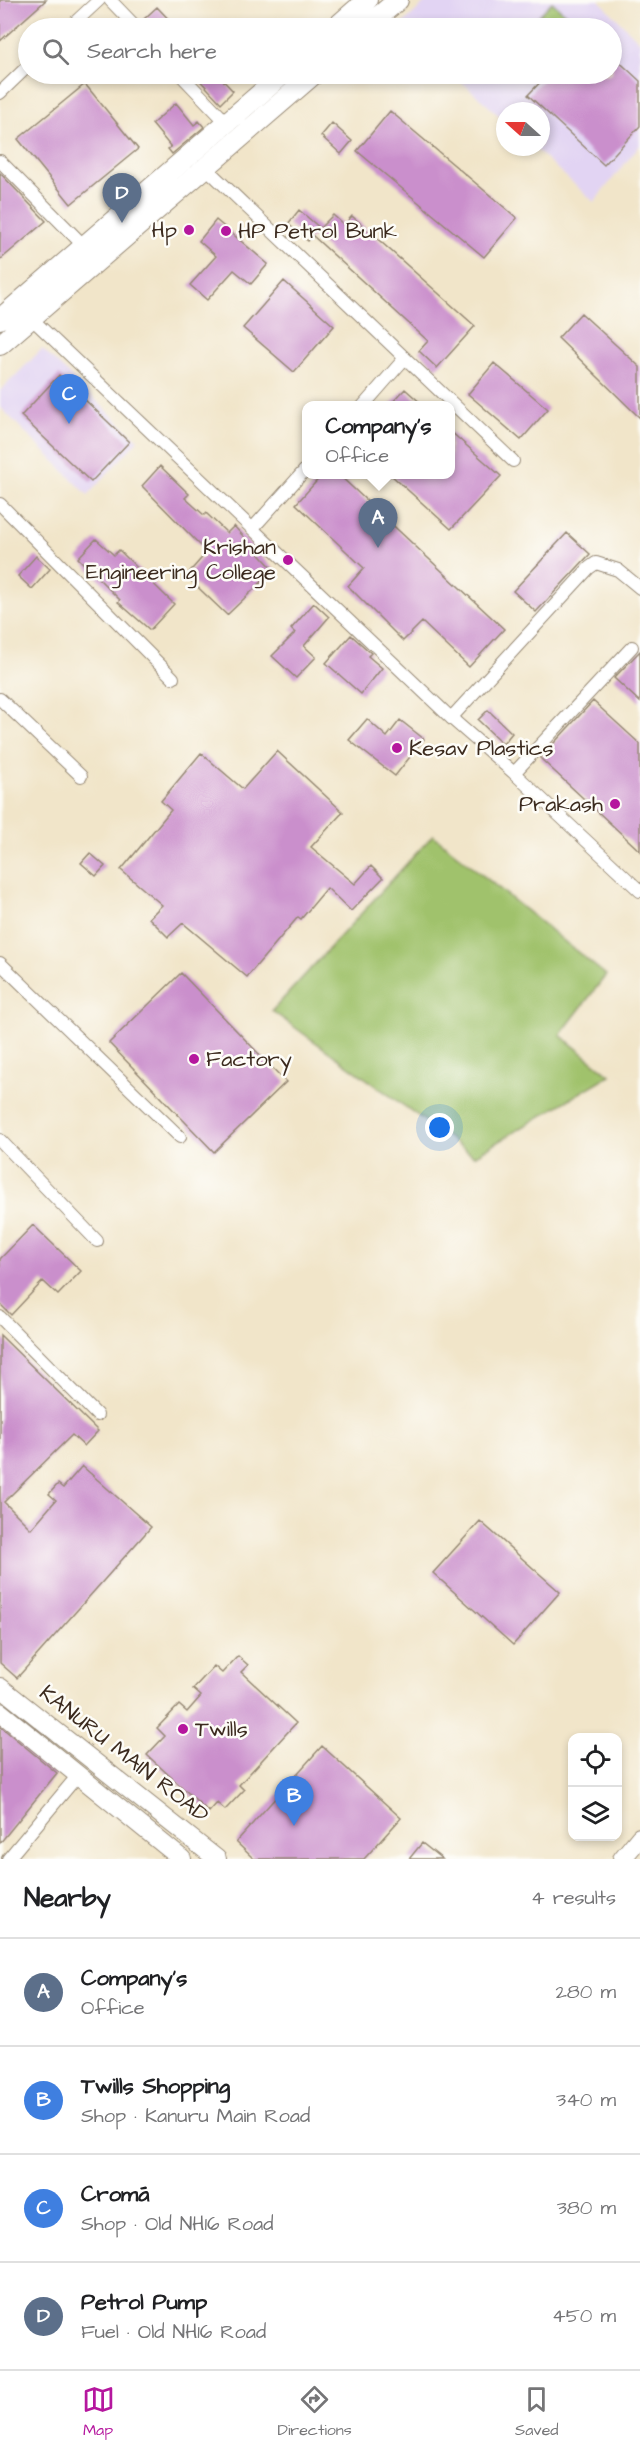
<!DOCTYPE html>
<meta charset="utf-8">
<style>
:root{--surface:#fff;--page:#f2f2f2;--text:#202124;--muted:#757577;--line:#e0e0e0;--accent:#b5179e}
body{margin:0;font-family:"Architects Daughter",sans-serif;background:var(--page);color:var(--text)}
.controls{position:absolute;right:18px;bottom:18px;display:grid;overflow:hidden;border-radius:12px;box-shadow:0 3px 9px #0003}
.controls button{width:54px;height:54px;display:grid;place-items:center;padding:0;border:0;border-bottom:2px solid var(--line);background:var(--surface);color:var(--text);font:30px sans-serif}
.compass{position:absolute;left:496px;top:102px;width:54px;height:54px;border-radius:50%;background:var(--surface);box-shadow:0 3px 9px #0003;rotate:291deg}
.you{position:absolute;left:440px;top:1128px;width:21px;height:21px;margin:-15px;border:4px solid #fff;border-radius:50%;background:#1a73e8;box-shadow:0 0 0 9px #1a73e833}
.badge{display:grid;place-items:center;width:39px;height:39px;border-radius:50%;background:var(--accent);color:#fff;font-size:20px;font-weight:700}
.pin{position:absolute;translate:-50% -50px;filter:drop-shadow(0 2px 3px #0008)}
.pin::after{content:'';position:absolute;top:32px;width:21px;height:18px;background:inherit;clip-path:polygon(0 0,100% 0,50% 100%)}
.popup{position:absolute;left:302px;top:401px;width:153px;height:78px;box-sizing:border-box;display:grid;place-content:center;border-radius:12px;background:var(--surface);filter:drop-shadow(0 2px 4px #0005);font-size:20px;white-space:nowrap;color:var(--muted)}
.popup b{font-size:22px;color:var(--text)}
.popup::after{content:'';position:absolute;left:50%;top:100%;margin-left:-12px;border:12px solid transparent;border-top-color:var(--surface)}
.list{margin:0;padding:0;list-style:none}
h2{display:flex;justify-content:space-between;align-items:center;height:78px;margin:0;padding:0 24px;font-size:26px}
h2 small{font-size:20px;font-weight:400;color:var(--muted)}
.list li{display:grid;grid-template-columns:39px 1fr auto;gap:18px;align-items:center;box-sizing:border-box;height:108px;padding:0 24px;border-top:2px solid var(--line)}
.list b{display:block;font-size:22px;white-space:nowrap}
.list p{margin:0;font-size:20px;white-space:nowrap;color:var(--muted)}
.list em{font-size:20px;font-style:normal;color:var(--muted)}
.icon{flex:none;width:33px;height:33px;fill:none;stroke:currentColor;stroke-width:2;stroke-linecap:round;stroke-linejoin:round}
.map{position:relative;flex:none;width:640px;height:1859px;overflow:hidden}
.search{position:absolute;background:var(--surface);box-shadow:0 3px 9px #0003;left:18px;right:18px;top:18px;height:66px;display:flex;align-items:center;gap:15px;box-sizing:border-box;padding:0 21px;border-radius:33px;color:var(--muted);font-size:22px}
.sheet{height:510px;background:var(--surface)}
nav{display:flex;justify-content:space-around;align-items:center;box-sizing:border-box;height:84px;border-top:2px solid var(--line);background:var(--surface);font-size:16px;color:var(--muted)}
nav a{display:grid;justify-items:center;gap:3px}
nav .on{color:var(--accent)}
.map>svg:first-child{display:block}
</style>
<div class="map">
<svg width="640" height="1859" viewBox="0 0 640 1859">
<rect width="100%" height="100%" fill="#fdfcf7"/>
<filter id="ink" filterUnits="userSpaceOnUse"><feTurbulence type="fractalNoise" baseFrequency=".0167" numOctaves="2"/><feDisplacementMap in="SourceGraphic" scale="12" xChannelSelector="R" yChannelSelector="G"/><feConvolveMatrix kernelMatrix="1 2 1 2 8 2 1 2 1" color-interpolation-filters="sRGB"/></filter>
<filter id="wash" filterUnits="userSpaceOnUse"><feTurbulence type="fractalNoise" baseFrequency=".008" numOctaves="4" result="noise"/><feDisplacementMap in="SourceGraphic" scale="24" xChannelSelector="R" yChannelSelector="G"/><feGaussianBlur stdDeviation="1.35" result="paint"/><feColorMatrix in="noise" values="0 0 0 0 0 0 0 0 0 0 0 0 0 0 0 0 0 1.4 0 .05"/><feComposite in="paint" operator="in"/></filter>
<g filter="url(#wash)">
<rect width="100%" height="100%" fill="#f1e5c9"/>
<path fill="#e2d4f3" d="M428,0H599L640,42V145L594,202L533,147H541V111H505V121L453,74H612V28H403L400,26Z
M42,349L138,440L88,495L0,407V391Z"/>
<path fill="#a0c26c" stroke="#6e7645" stroke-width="1.5" d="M552,2L581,28H527Z
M433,835L606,975L560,1035L610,1075L474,1156L272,1011Z"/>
<g id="blocks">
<path fill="#ca8fcc" d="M0,0H46L0,41Z
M157,7L177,28H153L144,19Z
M612,55L640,81V126L604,165L528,95L548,74H612Z
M194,74H217L233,91L221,103Z
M85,84L138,149L71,204L18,139Z
M176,103L194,125L199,121L204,127L172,154L168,149L171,147L152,124Z
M390,111L517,218L484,257L357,151Z
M332,123L352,141L341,154L321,136Z
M0,173L46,221L0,260Z
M299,210L320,228L333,215L344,225L352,216L475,326L437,368L419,351L428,341L313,236L308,241L288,224Z
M216,220L268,264L251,284L234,270L207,300L190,285L216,256L199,241Z
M284,281L334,326L294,372L243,328Z
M581,313L640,367V418L558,338Z
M494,363L548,409L521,440L468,394Z
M59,375L129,442L91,482L21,416Z
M405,389L423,405H390Z
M450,431L501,476L451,529L390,474H450Z
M160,466L189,494L185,498L204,515L206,513L227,533L234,526L274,570L227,615L186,576L207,552L142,486Z
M323,474H338L504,629L469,667L422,622L403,641L348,586L364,568L296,504Z
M567,533L590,554L536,612L513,591Z
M96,539L114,555L119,550L174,604L150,630L118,602L120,600L78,558Z
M36,556L50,569L32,589L18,576Z
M314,603L329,617L304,646L316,657L296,678L272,656L295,633L291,629Z
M351,635L371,653L368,656L382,668L361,694L326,663Z
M640,651V702L614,678Z
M593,701L640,744V851L540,758Z
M488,710L512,733L503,744L478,720Z
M367,719L387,737L400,720L424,739L395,776L349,740Z
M277,751L343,812L311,847L355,884L371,866L383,878L351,911L327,888L301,919L298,917L247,977L183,923L168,937L149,918L162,905L121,870L171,810L161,801L201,753L243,789Z
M90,853L105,866L96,876L81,863Z
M181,973L286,1082L214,1152L109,1043Z
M33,1225L81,1271L58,1295L43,1281L11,1315L0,1304V1259Z
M0,1335L98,1431L84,1446L72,1435L4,1502L31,1529L56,1500L49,1494L58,1484L63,1488L82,1466L151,1527L17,1678L0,1663Z
M480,1521L560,1592L513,1645L433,1573Z
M238,1656L248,1665L241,1672L296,1723L239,1785L244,1790L225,1810L217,1803L209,1812L147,1755L165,1736L157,1728L179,1705L187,1712L201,1696L193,1689L214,1666L222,1673Z
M0,1726L57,1773L0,1843Z
M322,1746L401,1818L364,1859H254L236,1842Z
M422,1843L442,1859H409Z"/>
</g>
</g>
<g filter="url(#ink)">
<use href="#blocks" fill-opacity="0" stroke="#968874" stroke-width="1.5"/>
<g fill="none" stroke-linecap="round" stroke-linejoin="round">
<g stroke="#968874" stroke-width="14">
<path id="street" d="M110,0L137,28
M69,28L99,0
M180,74L226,122
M0,93L28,66
M0,161L85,247
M206,168L405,358L363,406
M31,318L451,718L514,773L640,891
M405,358L513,461
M0,504L173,678
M253,528L306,469
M0,699L81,776
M451,718L589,568L596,563L618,570L640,588
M514,773L632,647
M0,963L180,1137
M0,1140L97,1241
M0,1317L97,1415
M8,1859L79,1774"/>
</g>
<g stroke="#968874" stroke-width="20">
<path id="secondary" d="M0,1687L217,1859
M0,1712L182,1859
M622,1859L640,1837"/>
</g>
<g stroke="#968874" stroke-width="22">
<path id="primary" d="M335,28L367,0
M365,28L398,0
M0,319L283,74
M0,345L314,74"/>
</g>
<use href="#street" stroke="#fff" stroke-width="12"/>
<use href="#secondary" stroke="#fff" stroke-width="18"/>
<use href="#primary" stroke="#fff" stroke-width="20"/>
</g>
</g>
<g fill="#b5179e" stroke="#fdfcf7" stroke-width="2">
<circle cx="189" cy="230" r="6"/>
<circle cx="226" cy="231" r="6"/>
<circle cx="288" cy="560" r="6"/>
<circle cx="397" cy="748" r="6"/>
<circle cx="615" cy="804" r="6"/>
<circle cx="194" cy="1059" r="6"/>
<circle cx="183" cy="1729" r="6"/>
</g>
<g text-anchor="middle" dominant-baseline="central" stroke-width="5" stroke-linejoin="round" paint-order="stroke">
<g font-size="22" fill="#3b2a1e" stroke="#fdfcf7" text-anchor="start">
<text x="177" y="230" text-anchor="end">Hp</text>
<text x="238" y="231">HP Petrol Bunk</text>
<text x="276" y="547" text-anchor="end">Krishan<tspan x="276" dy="25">Engineering College</tspan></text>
<text x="409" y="748">Kesav Plastics</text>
<text x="603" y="804" text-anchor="end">Prakash</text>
<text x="206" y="1059">Factory</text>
<text x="195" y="1729">Twills</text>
</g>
<g font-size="22" fill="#3b2a1e" stroke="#fdfcf7">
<text transform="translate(124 1754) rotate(38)">KANURU MAIN ROAD</text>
</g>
</g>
</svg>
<div class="controls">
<button><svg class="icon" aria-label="locate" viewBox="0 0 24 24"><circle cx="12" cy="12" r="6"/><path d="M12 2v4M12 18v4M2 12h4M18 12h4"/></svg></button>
<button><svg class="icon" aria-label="layers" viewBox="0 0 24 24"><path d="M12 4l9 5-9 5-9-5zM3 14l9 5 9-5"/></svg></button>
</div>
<svg class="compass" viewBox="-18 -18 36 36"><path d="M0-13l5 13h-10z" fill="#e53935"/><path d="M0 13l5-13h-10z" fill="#757577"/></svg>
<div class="you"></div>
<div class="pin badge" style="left:378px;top:548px;background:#5c6f8a">A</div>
<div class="popup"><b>Company's</b>Office</div>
<div class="pin badge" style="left:294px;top:1826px;background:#3f7fe0">B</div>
<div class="pin badge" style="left:69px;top:424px;background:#3f7fe0">C</div>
<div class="pin badge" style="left:122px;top:223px;background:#5c6f8a">D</div>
<div class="search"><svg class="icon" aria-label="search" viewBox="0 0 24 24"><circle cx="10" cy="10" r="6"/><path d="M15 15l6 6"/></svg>Search here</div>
</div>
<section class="sheet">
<h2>Nearby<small>4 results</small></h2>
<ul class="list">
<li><span class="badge" style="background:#5c6f8a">A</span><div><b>Company's</b><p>Office</p></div><em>280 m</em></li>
<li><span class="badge" style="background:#3f7fe0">B</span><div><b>Twills Shopping</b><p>Shop · Kanuru Main Road</p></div><em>340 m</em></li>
<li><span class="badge" style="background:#3f7fe0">C</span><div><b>Cromā</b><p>Shop · Old NH16 Road</p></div><em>380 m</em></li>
<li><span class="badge" style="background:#5c6f8a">D</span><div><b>Petrol Pump</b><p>Fuel · Old NH16 Road</p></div><em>450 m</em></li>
</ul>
</section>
<nav>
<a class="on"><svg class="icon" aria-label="map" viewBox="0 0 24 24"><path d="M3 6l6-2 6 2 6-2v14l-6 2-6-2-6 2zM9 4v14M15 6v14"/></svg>Map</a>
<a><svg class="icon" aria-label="directions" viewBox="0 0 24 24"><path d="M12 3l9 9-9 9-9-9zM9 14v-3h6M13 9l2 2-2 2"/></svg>Directions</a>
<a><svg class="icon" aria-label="saved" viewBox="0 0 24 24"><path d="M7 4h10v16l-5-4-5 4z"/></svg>Saved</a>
</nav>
